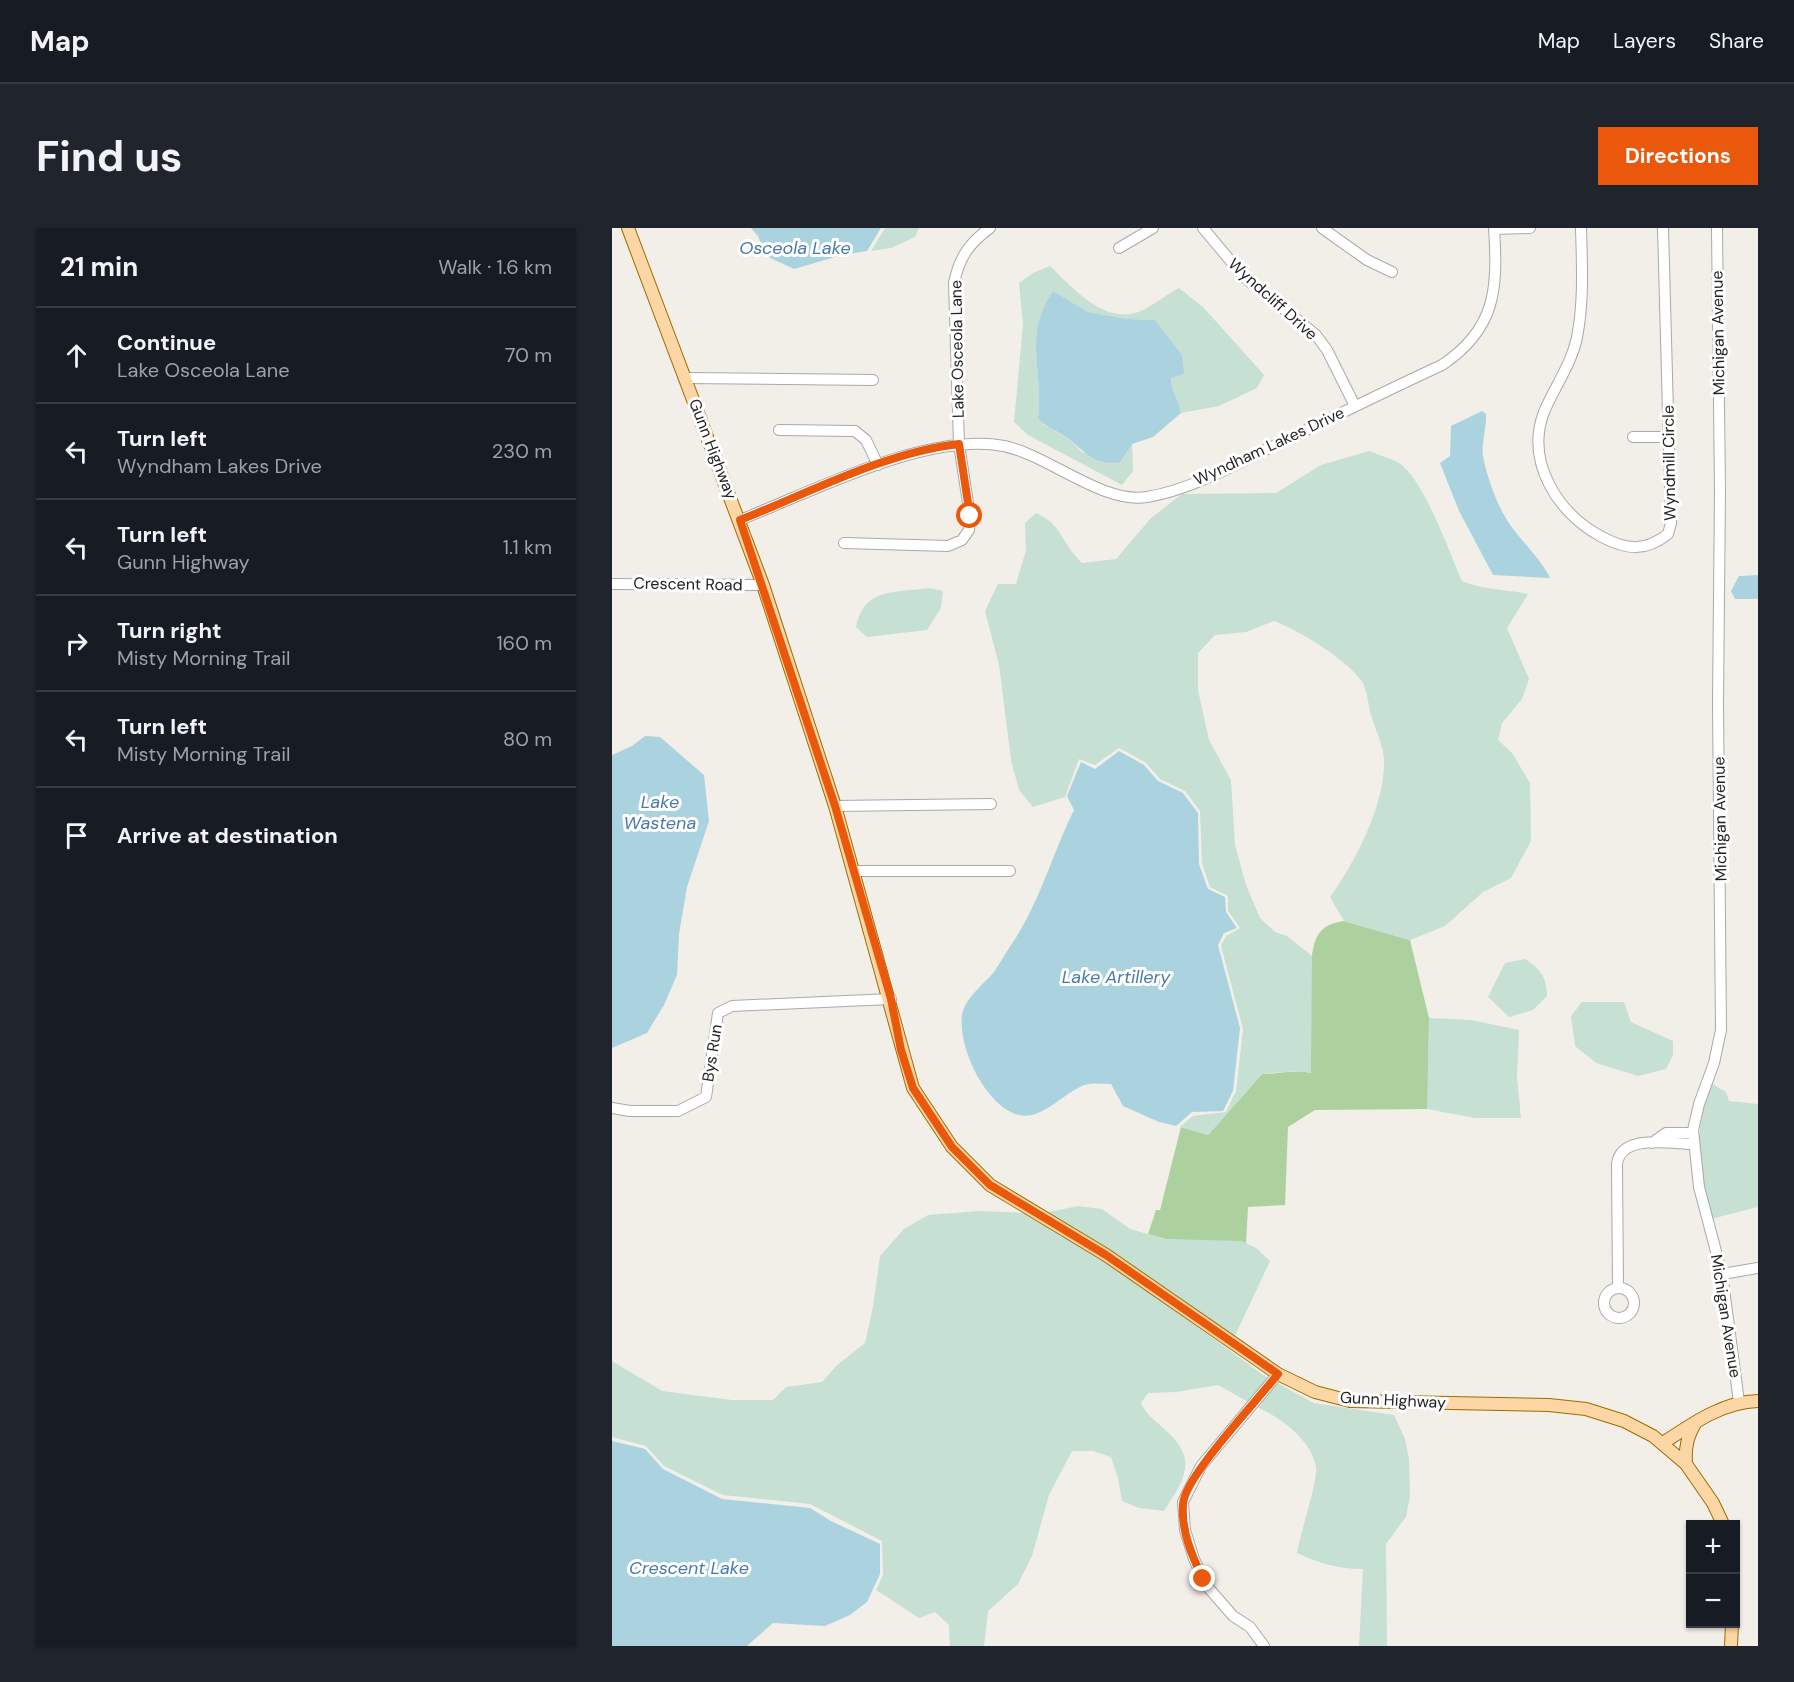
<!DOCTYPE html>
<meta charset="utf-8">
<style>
:root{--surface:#171b24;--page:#20242c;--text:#f1f3f6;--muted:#9ea1a6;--line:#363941;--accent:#ea580c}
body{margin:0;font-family:"DM Sans",sans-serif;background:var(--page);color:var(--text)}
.controls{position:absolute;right:18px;bottom:18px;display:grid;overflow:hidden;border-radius:0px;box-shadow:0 2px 4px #0004}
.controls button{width:54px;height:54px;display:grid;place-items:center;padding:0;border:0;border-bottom:2px solid var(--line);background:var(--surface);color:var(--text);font:30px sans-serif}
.stop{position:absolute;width:18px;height:18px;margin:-14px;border:4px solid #ea580c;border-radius:50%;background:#fff}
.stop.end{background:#ea580c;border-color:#fff;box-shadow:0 2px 6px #0008}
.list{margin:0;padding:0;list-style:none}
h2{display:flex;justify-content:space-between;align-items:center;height:78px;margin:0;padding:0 24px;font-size:26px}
h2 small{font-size:20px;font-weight:400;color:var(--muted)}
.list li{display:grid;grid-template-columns:39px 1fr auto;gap:18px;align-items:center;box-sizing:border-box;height:96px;padding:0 24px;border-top:2px solid var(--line)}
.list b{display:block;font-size:22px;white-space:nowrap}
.list p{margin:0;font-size:20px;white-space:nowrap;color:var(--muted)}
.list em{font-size:20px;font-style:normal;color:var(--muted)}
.icon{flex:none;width:33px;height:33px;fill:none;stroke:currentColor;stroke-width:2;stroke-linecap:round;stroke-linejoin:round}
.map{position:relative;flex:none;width:1146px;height:1418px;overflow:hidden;border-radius:0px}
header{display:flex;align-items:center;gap:36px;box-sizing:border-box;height:84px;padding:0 30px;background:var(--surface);border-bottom:2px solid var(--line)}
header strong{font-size:28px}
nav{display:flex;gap:33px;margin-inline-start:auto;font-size:21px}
.intro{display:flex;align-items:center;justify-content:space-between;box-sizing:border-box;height:144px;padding:0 36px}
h1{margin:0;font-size:42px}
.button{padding:15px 27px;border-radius:0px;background:var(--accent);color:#fff;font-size:21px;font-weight:700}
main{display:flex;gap:36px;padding:0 36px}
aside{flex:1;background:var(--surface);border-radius:0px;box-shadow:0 2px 4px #0004}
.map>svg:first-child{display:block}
</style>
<header>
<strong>Map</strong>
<nav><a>Map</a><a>Layers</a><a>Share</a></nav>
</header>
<div class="intro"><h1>Find us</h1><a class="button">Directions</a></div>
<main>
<aside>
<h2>21 min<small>Walk · 1.6 km</small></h2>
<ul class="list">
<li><svg class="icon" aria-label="ahead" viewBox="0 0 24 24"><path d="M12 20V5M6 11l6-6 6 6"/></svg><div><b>Continue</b><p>Lake Osceola Lane</p></div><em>70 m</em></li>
<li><svg class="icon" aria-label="left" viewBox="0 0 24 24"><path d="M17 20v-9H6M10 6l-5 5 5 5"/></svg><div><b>Turn left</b><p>Wyndham Lakes Drive</p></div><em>230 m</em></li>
<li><svg class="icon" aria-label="left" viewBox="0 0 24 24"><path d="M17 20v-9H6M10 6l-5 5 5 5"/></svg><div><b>Turn left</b><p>Gunn Highway</p></div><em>1.1 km</em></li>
<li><svg class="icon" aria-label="right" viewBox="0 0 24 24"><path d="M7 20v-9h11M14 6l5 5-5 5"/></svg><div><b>Turn right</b><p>Misty Morning Trail</p></div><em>160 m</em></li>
<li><svg class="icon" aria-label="left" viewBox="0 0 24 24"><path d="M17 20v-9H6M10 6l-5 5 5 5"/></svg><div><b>Turn left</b><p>Misty Morning Trail</p></div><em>80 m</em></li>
<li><svg class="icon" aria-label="arrive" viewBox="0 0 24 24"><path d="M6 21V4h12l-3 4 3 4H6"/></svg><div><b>Arrive at destination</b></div></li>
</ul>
</aside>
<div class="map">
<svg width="1146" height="1418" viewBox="0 0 1146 1418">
<rect width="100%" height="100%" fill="#f2efe9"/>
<path fill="#add19e" d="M732,693L798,712L817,790L816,881L703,882L676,899L673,977L636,979L634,1015L554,1011L536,1006L544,982H548L569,899L596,907L650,846C667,846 684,841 699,845C698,817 693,731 705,709C711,697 721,695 732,693Z"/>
<path fill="#c6e0d4" d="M273,0H307L303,9L279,20L259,23Z
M438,38C460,59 491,96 526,84C538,80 555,66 567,60L592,80L652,147L645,160L607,178L569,185C567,171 559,164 559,150L571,146L543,92L515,91L476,84L441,63C410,108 432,141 426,190L432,197L454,209L471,225L520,216L521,243L510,257L416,207L402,194L411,96L407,55L421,45Z
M757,223C767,227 778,230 787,235C812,251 838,326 850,353C871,362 893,361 916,366L895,400L917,451L910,471L890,495L886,512L900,525L918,555L919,613L899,650L871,664L833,698L798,712L732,693L718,669C743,635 774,575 772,531C771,517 763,500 759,487C756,476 755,460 749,452C731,429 688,403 662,393L634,404L603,407L586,425V462L597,512L619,552L623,617L634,657L648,690L663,704L675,708L700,728L699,845C684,841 666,845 650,846L596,907L568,899L581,888L614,884L624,863L631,801L609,718L614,708L628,700L616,683V668L598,659L590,636L588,583L573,563L548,551L533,534L507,520L483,537L467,531L453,569L421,579L407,562L399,532L387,437L373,383L386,356H404L414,322L413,295L424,285C452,298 448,314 470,335L504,331L539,290L570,266L664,265L709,237Z
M317,360L331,363L329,380L315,402L255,409L244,399C252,359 283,365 317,360Z
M913,731C928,741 935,749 935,768L921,782L897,789L876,769L893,735Z
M970,774H1012L1019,794L1061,813V827L1054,841L1026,848L984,835L963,818L959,788Z
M817,790L859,792L907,802L905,849L909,890H863L815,881Z
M1099,855L1114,864L1117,873L1146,876V979L1099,991C1085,937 1081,908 1099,855Z
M466,978L490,981L518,1001L553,1011L630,1013L644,1020L658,1033L621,1112L432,985Z
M368,983L416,985L492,1030L658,1152L638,1175L606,1157L564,1164L536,1165L529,1175C534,1186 541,1191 550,1199C587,1230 574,1249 552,1283L527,1280L510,1273L506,1250L499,1229L481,1223H460L437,1267L420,1328L406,1356L376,1383L372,1418H338L337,1397L323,1384L307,1390L264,1362L271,1347L270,1313L198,1276L111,1267L52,1238L34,1218L0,1209V1133L50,1163L120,1172H161L174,1159L210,1154L225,1137L253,1115L261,1079L268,1028L292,1001L316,987Z
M665,1155L702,1175L782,1187L793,1211L797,1231L798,1268L794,1289L774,1316L775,1418H747L751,1341C726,1341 706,1335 685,1325C688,1306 706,1253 704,1239C699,1211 669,1190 645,1179Z"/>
<path fill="#aad3df" d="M139,0H269L255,23L230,27L182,41L154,28L146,8Z
M441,63L476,84L515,91L543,92L570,127L572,146L559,150C559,164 567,171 569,185L541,209L520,216L508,234C481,238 473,223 454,209C444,202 434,200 426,190C432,141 410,108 441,63Z
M870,183L874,186C875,199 869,215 871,228C875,250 886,280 899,298C912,316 929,331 938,350L881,347L847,283L828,235L838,228L839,198Z
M1146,347V371H1123L1119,363L1127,348Z
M33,508L48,509L92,547L97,593L75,659L67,706L65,747L52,777L35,805L0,820V527L20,518Z
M507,523L532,537L546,553L571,565L586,585L587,636L596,661L613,669L614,684L625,700L612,705L606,717L628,800L621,863L611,883L580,884L564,898L547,894L511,878L499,856C492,856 484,855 477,856C455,859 431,896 403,886C372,874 346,820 350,787C353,770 371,757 382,744C388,735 393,726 399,717C428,675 440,626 462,582L455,568L469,534L483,541Z
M0,1213L33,1221L51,1241L110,1271L198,1280L219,1293L268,1316V1346L255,1374L238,1387L213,1398L161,1395L135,1418H0Z"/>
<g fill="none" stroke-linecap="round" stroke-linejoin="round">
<g stroke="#a9a9a9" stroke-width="12">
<path id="minor" d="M591,0L632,49L704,107L715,122L743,178
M710,0L755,32L780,44
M969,0C970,36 972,74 965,109C960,135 942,160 932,184C913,234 946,286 990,309C1015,322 1033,324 1056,306L1059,295L1051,0
M1105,0L1108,263L1106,475L1109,802L1102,835L1087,876L1081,902L1087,959L1110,1046L1127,1174
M882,1L918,0
M507,20L541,0
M73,150L261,152
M167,202L243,203L254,212L266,237
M1021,209H1058
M128,292C199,264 316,203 392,218C438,228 490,276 535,269C583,261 627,234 670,214C723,188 776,162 830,137C884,101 886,61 882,0
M232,315L336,318L350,312L357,302L358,288L347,216L342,55C347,30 357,15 378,0
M0,356L151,357
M223,578L379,576
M241,643H398
M0,880L18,883H66L94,869L106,785L120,778L279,771
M1040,915L1054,905H1081
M1110,1046L1146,1040
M992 1075a15 15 0 1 1 30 0a15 15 0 1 1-30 0Z
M1006,1060L1005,936C1009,905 1059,916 1082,916
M652,1418L638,1399L621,1388L594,1357L582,1331L573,1302L571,1274L589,1238L666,1146"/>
</g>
<g stroke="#a06b00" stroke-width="14">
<path id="major" d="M16,0L151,357L223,578L301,860L340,919L378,957L494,1027L666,1146L703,1164L738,1173L937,1177L974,1181L1012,1193L1041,1208L1074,1236L1101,1275L1111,1296
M1051,1215C1080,1196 1110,1174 1146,1173
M1074,1236C1073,1219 1075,1209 1084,1194
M1119,1418L1120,1396"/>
</g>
<use href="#minor" stroke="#fff" stroke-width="10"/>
<use href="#major" stroke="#fcd6a4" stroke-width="12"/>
</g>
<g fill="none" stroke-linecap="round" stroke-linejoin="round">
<path stroke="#ea580c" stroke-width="8" d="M358,288L347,216C274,224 197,265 128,292L223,578L279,771L289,822L301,860L340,919L378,957L494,1027L666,1146C646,1172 573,1248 571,1276C569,1303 580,1328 591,1351"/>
</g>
<g text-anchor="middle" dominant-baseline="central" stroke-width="6" stroke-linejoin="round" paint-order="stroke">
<g font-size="16" fill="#222" stroke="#fff">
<text transform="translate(661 71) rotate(42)">Wyndcliff Drive</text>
<text transform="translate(1106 105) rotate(-91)">Michigan Avenue</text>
<text transform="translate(345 121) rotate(-91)">Lake Osceola Lane</text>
<text transform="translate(657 218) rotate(-25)">Wyndham Lakes Drive</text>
<text transform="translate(101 221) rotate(69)">Gunn Highway</text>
<text transform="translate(1057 235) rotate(-91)">Wyndmill Circle</text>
<text transform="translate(76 356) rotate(1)">Crescent Road</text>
<text transform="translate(1108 591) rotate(-91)">Michigan Avenue</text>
<text transform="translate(100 825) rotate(-81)">Bys Run</text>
<text transform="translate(1114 1088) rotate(81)">Michigan Avenue</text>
<text transform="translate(781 1172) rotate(3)">Gunn Highway</text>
</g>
<g font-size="18" font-style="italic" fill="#4a7aab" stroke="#fff">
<text x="183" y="20">Osceola Lake</text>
<text x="48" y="574">Lake<tspan x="48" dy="21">Wastena</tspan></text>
<text x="504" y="749">Lake Artillery</text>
<text x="77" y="1340">Crescent Lake</text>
</g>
</g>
</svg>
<div class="controls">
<button>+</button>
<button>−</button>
</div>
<div class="stop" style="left:358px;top:288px"></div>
<div class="stop end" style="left:591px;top:1351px"></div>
</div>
</main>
